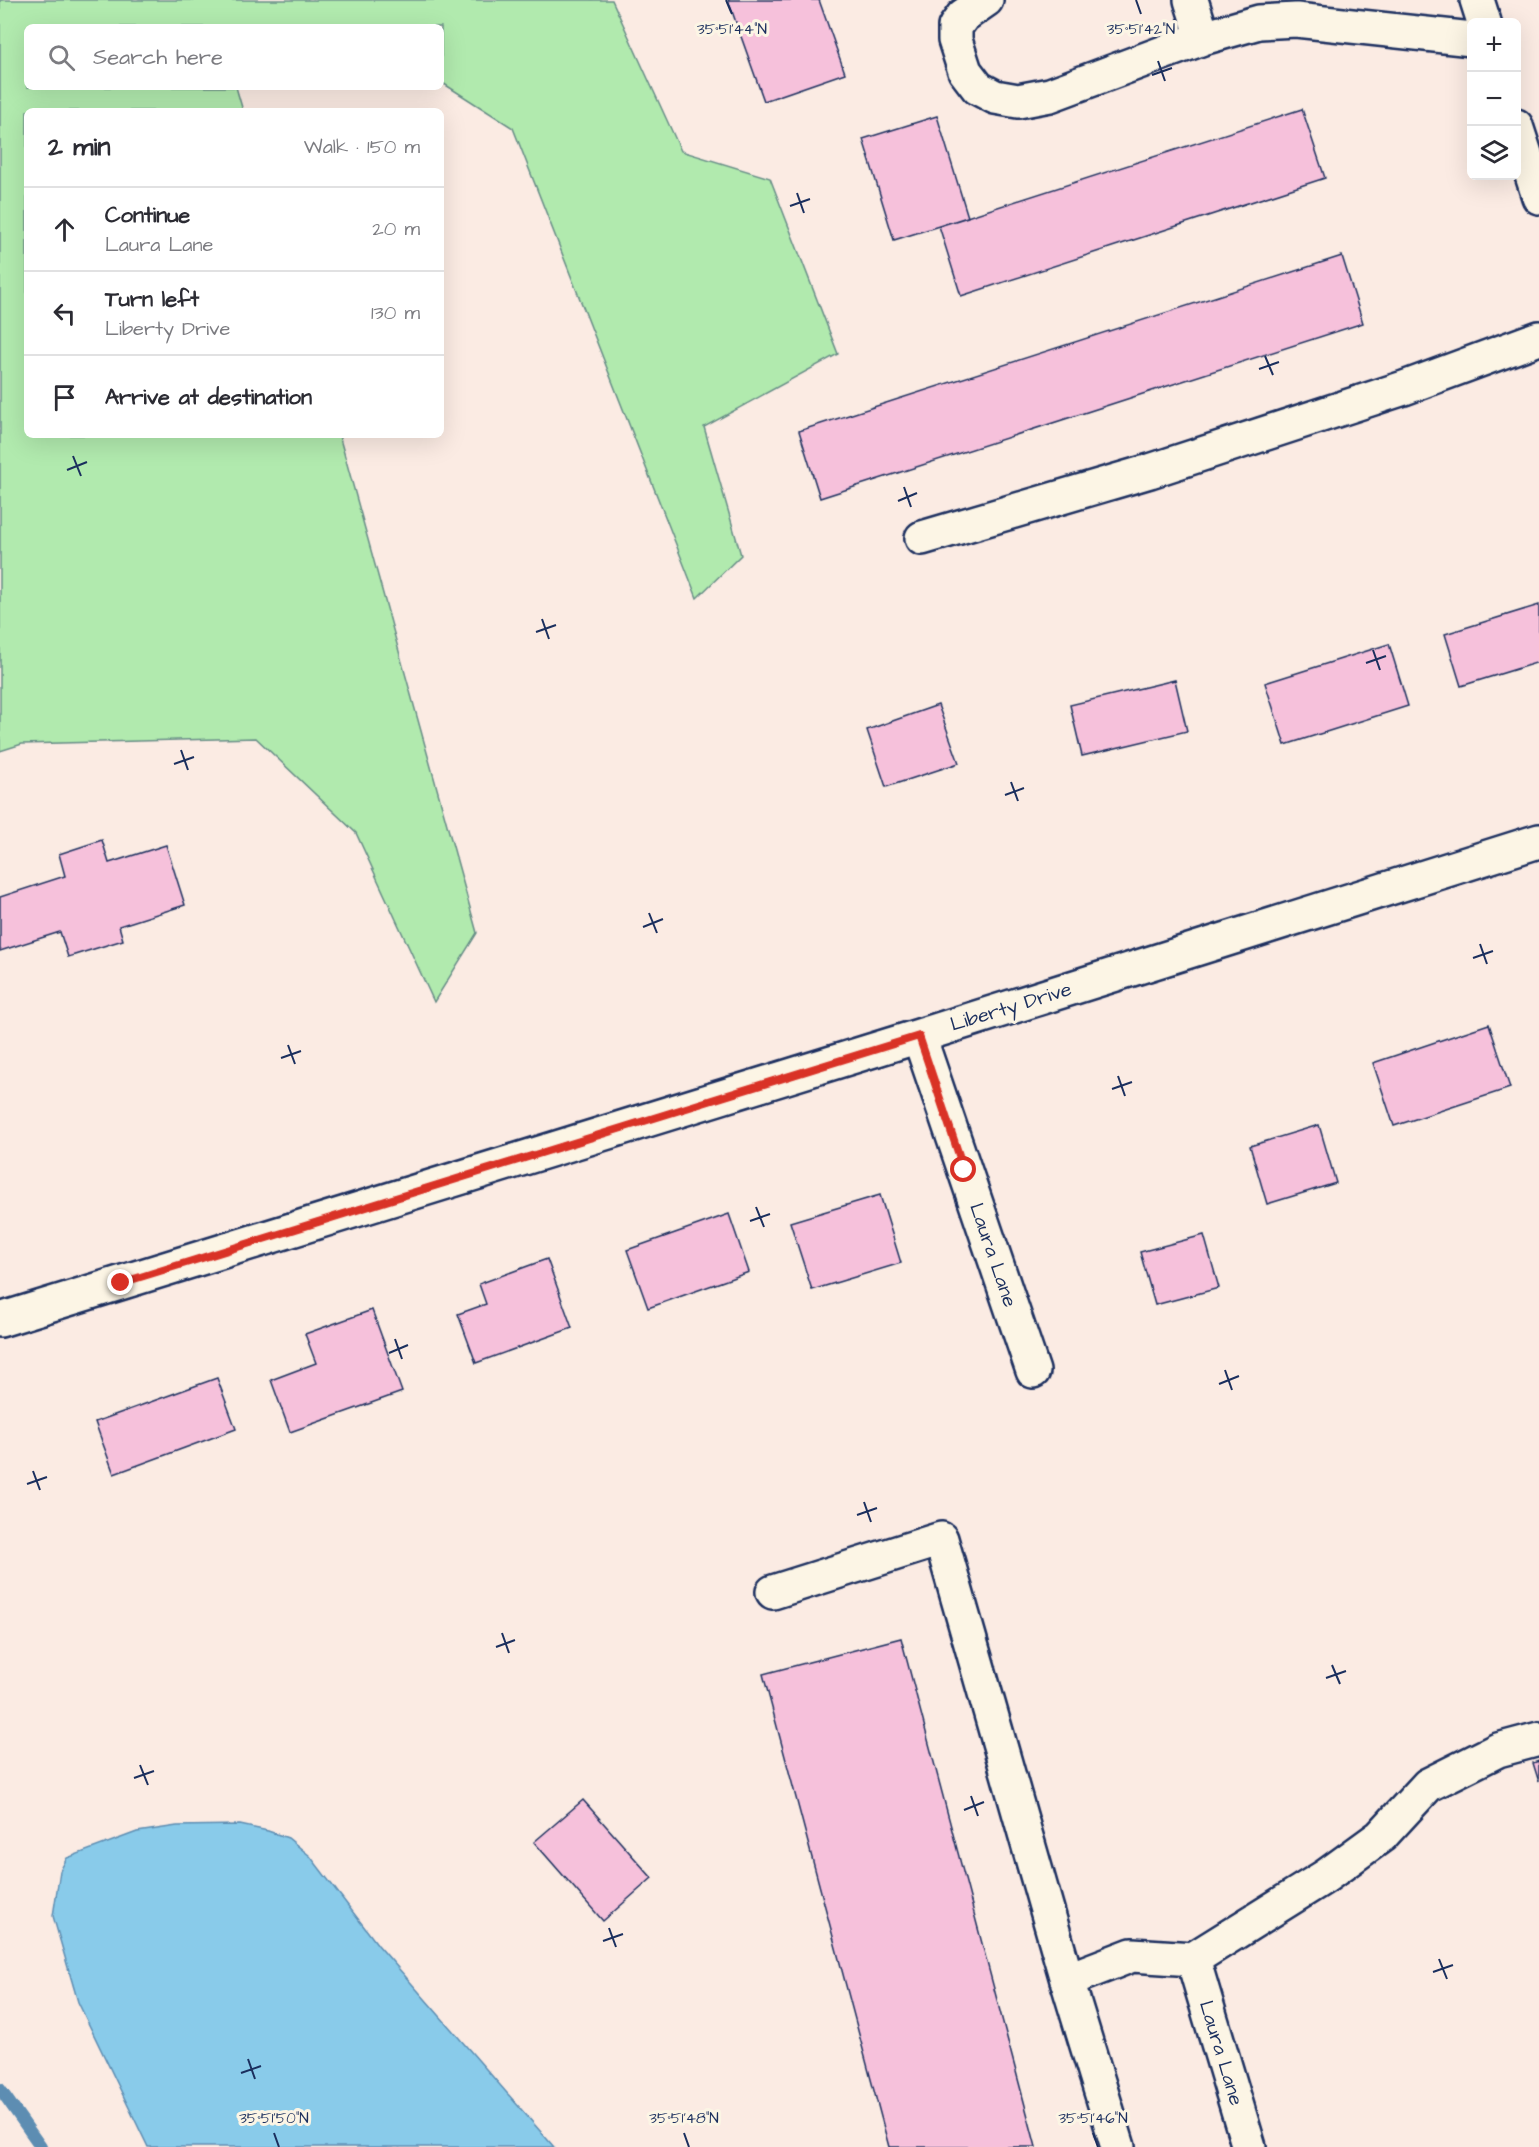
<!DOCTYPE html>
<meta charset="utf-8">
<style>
:root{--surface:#fff;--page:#f7f7f7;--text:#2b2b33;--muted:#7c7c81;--line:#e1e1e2}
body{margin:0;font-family:"Architects Daughter",sans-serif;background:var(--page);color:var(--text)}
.controls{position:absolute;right:18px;top:18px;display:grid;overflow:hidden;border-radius:9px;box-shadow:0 6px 24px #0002}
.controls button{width:54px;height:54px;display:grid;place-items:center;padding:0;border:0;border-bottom:2px solid var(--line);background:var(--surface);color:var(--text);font:30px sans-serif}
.stop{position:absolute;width:18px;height:18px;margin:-14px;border:4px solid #d93025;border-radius:50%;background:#fff}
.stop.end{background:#d93025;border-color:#fff;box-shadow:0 2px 6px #0008}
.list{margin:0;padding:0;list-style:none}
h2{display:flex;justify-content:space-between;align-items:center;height:78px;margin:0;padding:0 24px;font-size:26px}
h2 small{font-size:20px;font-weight:400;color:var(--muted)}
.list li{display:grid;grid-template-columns:39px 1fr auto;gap:18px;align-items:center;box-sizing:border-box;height:84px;padding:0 24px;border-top:2px solid var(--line)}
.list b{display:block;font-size:22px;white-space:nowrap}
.list p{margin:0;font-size:20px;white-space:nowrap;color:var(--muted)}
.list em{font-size:20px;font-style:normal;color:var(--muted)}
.icon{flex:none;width:33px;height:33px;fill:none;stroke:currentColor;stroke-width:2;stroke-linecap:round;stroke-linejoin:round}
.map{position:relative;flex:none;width:1539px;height:2147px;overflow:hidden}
.search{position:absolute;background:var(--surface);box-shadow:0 6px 24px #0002;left:24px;top:24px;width:420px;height:66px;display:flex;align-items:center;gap:15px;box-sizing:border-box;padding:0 21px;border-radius:9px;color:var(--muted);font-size:22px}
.panel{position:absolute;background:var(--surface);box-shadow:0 6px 24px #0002;left:24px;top:108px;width:420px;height:330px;border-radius:9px}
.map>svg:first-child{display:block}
</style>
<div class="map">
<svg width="1539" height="2147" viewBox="0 0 1539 2147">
<rect width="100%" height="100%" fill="#fbebe3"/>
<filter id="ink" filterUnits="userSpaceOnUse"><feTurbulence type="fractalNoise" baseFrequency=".0167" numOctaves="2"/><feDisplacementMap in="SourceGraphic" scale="12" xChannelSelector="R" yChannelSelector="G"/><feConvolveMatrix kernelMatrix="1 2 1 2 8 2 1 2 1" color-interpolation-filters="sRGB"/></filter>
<g filter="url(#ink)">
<path fill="#b1eaae" stroke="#668c86" stroke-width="1.5" d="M0,0H612L681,151L770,178L838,354L704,427L741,555L697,598L513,128L441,82V27H27V87H236L243,111H27V435H339L477,933L434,1002L356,833L256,738L22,744L0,751Z"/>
<path fill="#89cbea" stroke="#5d8db2" stroke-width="1.5" d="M240,1825L268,1831L288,1838L310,1856L378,1945L554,2147H148L78,2002L53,1916L60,1871L67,1858L137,1832L177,1826Z"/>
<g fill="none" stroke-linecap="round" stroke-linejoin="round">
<path stroke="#5d8db2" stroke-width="12" d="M0,2089L41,2147"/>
</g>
<path fill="#f6c1db" stroke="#1b2f5e" stroke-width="1.5" d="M728,0H819L845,73L764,101Z
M1302,109L1325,178L961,296L939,226Z
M937,116L968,217L894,240L863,139Z
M1342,256L1363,323L820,498L799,431Z
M1539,605V662L1461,686L1445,634Z
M1389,644L1408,706L1285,745L1265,683Z
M1175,680L1187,731L1082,756L1070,705Z
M938,705L959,763L886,787L867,730Z
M102,840L109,863L166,845L185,905L119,926L123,940L68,957L60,932L0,951V897L65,876L59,854Z
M1489,1024L1510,1088L1394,1126L1373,1063Z
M1319,1125L1336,1183L1267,1204L1250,1146Z
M880,1195L901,1263L812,1290L790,1222Z
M729,1214L749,1272L648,1308L627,1250Z
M1204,1235L1219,1288L1155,1305L1140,1252Z
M547,1259L572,1328L476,1363L458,1314L486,1304L479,1284Z
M372,1310L402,1392L290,1432L271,1380L316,1363L305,1334Z
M217,1378L236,1429L114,1474L95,1422Z
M901,1638L1036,2147H889L763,1674Z
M1539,1761V1782L1533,1763Z
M583,1800L652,1878L603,1921L534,1842Z"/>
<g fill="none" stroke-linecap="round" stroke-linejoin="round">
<g stroke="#1b2f5e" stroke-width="38">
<path id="minor" d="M986,0L963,16L955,27V40L965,71L978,88L995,97L1018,101L1050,95L1203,38L1259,22L1296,20L1472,39
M1191,0L1203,38
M1477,0L1484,22
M1516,126L1539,197
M922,538L1150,471L1404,388L1539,338
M919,1036L1033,1371
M0,1320L919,1036L1539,841
M773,1592L941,1539L1067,1980
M1193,1959L1249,2147
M1118,2147L1067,1980L1132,1955L1193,1959L1326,1876L1381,1836L1428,1785L1498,1750L1539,1739"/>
</g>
<use href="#minor" stroke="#fcf5e5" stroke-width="33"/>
</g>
</g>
<g fill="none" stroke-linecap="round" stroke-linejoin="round" filter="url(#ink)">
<path stroke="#d93025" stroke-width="8" d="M121,1283L919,1036L964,1170"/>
</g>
<path fill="none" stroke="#1b2f5e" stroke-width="2" d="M726,0L732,14M1136,0L1141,14M1158,61L1165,81M1152,75L1172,68M797,193L804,213M790,206L810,199M1265,356L1273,375M1259,369L1279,362M73,456L81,476M67,470L87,462M904,487L911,507M898,501L917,493M542,619L549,639M536,632L556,625M1373,650L1380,670M1366,663L1386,656M181,750L188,770M174,764L194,757M1011,782L1018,801M1005,795L1024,788M649,913L657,933M643,927L663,919M1480,944L1487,964M1473,958L1493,951M288,1045L295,1064M281,1058L301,1051M1118,1076L1125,1096M1112,1089L1132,1082M756,1207L764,1227M750,1221L770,1214M395,1339L402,1359M389,1353L408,1345M1225,1370L1232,1390M1219,1384L1239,1376M33,1471L40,1490M27,1484L47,1477M864,1502L871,1522M857,1515L877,1508M502,1633L509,1653M496,1647L515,1640M1332,1665L1340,1684M1326,1678L1346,1671M140,1765L148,1785M134,1778L154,1771M971,1796L978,1816M964,1810L984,1802M609,1928L616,1947M603,1941L623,1934M1439,1959L1447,1979M1433,1972L1453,1965M248,2059L255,2079M241,2073L261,2066M274,2133L279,2147M684,2133L689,2147M1093,2133L1098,2147"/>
<g text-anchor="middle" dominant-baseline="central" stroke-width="6" stroke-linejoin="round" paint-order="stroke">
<g font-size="20" fill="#1b2f5e" stroke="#fcf5e5">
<text transform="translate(1011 1007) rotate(-17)">Liberty Drive</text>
<text transform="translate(993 1255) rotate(71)">Laura Lane</text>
<text transform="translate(1221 2053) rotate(73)">Laura Lane</text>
</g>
</g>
<g font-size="15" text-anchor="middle" fill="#1b2f5e" stroke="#fcf5e5" stroke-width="6" stroke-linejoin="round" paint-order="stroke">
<text x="732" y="34">35°51'44"N</text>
<text x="1141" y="34">35°51'42"N</text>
<text x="274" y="2123">35°51'50"N</text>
<text x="684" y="2123">35°51'48"N</text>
<text x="1093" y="2123">35°51'46"N</text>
</g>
</svg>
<div class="controls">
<button>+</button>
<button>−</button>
<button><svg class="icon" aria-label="layers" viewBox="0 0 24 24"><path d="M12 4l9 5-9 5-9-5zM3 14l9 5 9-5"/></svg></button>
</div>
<div class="stop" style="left:964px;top:1170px"></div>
<div class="stop end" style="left:121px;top:1283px"></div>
<div class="search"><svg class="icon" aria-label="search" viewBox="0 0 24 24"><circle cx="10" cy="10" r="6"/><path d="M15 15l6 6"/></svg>Search here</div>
<section class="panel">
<h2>2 min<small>Walk · 150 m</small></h2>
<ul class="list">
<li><svg class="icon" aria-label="ahead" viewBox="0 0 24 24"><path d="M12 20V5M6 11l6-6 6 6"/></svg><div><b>Continue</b><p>Laura Lane</p></div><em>20 m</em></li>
<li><svg class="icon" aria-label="left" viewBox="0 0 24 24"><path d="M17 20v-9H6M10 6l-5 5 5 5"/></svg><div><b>Turn left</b><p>Liberty Drive</p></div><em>130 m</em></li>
<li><svg class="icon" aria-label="arrive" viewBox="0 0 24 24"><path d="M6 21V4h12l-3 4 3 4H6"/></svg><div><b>Arrive at destination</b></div></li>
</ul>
</section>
</div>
